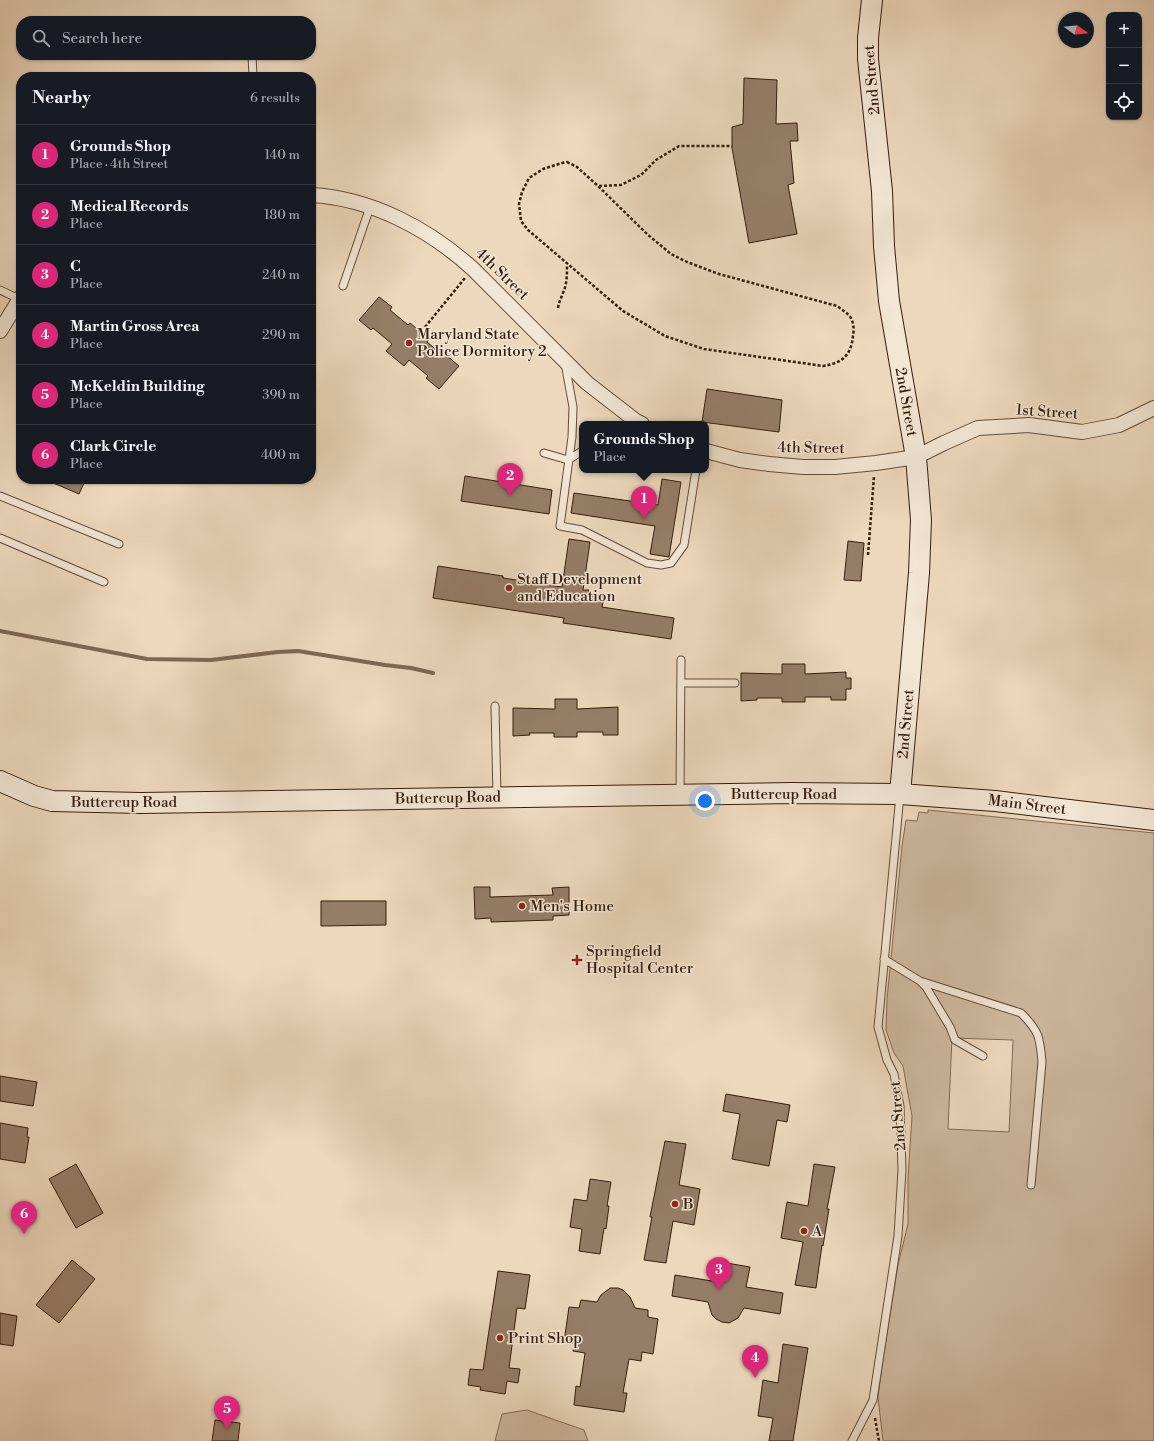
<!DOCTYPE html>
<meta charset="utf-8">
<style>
:root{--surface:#171b24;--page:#242831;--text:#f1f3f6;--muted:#9ea1a6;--line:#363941;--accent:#db2777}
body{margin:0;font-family:"Libre Bodoni",serif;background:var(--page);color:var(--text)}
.controls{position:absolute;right:12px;top:12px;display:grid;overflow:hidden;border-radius:8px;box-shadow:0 1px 3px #0004}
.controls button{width:36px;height:36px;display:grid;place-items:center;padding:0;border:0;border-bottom:1px solid var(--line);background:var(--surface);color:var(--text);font:20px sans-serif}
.compass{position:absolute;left:1058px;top:12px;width:36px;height:36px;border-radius:50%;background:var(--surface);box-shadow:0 1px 3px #0004;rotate:105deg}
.you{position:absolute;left:705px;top:801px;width:14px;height:14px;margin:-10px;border:3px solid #fff;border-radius:50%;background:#1a73e8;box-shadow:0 0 0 6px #1a73e833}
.badge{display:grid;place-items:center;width:26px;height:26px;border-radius:50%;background:var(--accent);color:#fff;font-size:13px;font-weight:700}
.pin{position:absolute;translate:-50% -33px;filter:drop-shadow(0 1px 2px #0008)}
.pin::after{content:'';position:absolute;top:21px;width:14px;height:12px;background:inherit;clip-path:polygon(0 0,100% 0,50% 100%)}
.popup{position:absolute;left:579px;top:421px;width:130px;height:52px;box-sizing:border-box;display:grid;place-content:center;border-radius:8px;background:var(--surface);filter:drop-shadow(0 1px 3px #0005);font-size:13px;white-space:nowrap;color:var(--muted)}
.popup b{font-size:15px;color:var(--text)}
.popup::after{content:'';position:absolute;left:50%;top:100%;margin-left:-8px;border:8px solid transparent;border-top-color:var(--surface)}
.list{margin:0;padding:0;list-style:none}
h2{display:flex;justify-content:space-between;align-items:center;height:52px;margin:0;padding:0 16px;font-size:17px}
h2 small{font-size:13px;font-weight:400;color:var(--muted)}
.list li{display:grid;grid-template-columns:26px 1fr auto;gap:12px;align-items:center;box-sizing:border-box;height:60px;padding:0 16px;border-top:1px solid var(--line)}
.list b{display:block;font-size:15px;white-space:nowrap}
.list p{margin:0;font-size:13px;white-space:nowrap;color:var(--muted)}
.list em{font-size:13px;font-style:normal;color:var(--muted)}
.icon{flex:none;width:22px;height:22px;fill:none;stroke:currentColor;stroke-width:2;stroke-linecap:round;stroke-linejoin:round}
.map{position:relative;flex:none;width:1154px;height:1441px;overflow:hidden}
.search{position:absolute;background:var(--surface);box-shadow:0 1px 3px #0004;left:16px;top:16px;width:300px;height:44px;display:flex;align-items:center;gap:10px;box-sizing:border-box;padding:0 14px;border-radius:16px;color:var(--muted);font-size:15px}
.panel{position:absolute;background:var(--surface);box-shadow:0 1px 3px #0004;left:16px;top:72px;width:300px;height:412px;border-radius:16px}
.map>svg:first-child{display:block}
</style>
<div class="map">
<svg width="1154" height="1441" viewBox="0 0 1154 1441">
<rect width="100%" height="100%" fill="#ecd8bd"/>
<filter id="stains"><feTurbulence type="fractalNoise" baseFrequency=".005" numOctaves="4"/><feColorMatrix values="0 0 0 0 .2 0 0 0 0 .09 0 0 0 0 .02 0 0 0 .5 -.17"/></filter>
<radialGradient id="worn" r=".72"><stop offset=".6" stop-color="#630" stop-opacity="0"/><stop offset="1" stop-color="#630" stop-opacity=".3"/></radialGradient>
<path fill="#cdb89f" stroke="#826a56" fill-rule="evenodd" d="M928,810L1154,833V1441H883L878,1397L883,1359L898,1265L908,1224V1178L912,1116L903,1066L894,1053L886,1030L887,999L902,846L906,820L917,821L919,812L928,813ZM952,1038L1013,1040L1009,1132L948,1129Z
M527,1410L584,1430L588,1441H495L502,1414Z"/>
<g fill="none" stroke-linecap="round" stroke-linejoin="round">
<path stroke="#7e6752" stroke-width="4" d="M0,631L147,659L211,660L278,652L298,651L385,665L411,668L433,673"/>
</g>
<path fill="#957e68" stroke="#361d0c" d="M744,78L777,80L776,124L797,123L798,141H790L794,183L788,185L797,234L749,243L732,148V127L743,124Z
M379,297L392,307L390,310L408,325L410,323L429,339L427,342L445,357L446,355L459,366L439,389L426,378L428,376L409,360L404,366L386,351L392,344L373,328L371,330L359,320Z
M707,389L782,400L779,432L702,422Z
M465,476L552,490L549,514L461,501Z
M44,479H86L79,494Z
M662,479L681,482L669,557L650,554L655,526L571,513L574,493L658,505Z
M569,539L590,542L583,590H589L588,594L604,597L602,607L674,618L671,639L563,623L564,618L433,598L438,566L503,576V578L562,587Z
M848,541L864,543L861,581L844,580Z
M782,664H805V674L846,672V678H851V689H846V700H831V697H805V702H782V698H757V700L741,701V673L782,674Z
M555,699H577V709L618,707V735H603V732H577V737H554V733H529L530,735L513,736V708L555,709Z
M474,887H490V897L553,895L552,888L569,887V915L553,916V920L491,922V918L475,919Z
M321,901H386V925L321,926Z
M0,1076L37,1082L33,1106L0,1101Z
M726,1094L790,1105L787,1122L777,1120L769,1166L732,1159L740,1114L723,1111Z
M0,1123L28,1128L27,1137H29L25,1163L0,1159Z
M665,1141L686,1144L679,1185L700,1189L694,1225L673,1221L666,1263L644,1260L652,1217H650Z
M76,1164L103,1213L76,1228L49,1179Z
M814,1164L835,1167L827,1209H829L823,1246L822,1245L816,1288L795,1285L803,1242L781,1238L787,1202L808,1206Z
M590,1179L611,1182L607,1206H609L606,1229L604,1228L600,1254L579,1251L582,1229L570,1227L574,1199L587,1201Z
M72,1260L95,1279L59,1323L36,1305Z
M715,1261L750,1267L746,1287L783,1293L780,1314L744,1308L738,1318L729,1323L722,1322L716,1319L712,1315L708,1302L672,1296L675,1275L712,1281Z
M498,1271L530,1275L525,1309L517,1308L509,1368L520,1369L518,1383L507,1381L505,1394L480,1390L481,1387L468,1385L470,1369L483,1370Z
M610,1288H618L623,1290L630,1297L635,1308L648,1310V1317L658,1319L653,1354L642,1352L641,1361L629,1359L623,1393H627L624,1412L574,1405L576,1386L580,1387L585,1353L573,1351L574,1343L564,1342L569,1307L579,1308L581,1300L597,1302L601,1295Z
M0,1313L17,1316L13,1346L0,1344Z
M783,1344L808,1348L793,1441H769L773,1418L758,1416L763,1380L778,1383Z
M215,1420L240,1423L238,1441H212Z"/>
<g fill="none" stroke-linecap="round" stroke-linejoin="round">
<g stroke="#644c38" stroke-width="9">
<path id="lane" d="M252,55L253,77
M343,286L370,207
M0,290L19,299
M565,363L573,407L572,437L560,526L582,530L647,563L661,565L671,563L684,545L696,470
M544,453L568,460L582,451
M0,496L119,544
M0,538L104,582
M681,683H735
M495,706L497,797
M680,794L681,660
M884,959L920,981L1021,1013C1039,1031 1040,1037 1042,1062L1031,1185
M921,982L926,987L950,1027L955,1040L983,1056
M852,1441L873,1400L898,1236L902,1170L900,1106L894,1074L887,1060L878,1027L900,795"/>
</g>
<g stroke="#644c38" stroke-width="16">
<path id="street" d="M311,195C371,198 429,229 473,269L587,383L636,421L642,424
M0,331L21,297
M706,451L740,460L769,464L803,467H835L876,463L916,457L944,443L978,428L1029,425L1082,432L1119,425L1154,408"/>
</g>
<g stroke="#361d0c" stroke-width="22">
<path id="secondary" d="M872,0L868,38V59L882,191L884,246L889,301L916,457L921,520L919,573L900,794
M0,781L34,796L52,801L141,803L791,793L900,794L995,801L1154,820"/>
</g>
<path stroke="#361d0c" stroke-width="2.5" stroke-dasharray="3 2" stroke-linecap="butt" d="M567,162L577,167L598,186L647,234L671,254L687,262L719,274L837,306C842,310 848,313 851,318C854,324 854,331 853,336C851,356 842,363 823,366L704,349L665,336L623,311L528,230L521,221L519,204L522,192L529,178L543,169L562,163Z
M599,186L621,185L641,175L656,160L679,146H732
M558,308C559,301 561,299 563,293C567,284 567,275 567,265
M425,327L465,278
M868,555L874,476
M875,1418L879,1441"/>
<use href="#lane" stroke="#f3e6d4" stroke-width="7"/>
<use href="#street" stroke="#f3e6d4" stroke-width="14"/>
<use href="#secondary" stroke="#f3e6d4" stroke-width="20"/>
</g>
<g fill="#8f2418" stroke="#f3e6d4" stroke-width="1.5">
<circle cx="409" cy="343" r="4"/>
<circle cx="509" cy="588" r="4"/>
<circle cx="522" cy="906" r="4"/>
<path d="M575 954h4v4h4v4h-4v4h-4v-4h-4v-4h4z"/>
<circle cx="675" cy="1204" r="4"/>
<circle cx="804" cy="1231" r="4"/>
<circle cx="500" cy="1338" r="4"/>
</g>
<g text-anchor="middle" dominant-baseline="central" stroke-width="3" stroke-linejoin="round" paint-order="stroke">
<g font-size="15" fill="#361d0c" stroke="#f3e6d4">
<text transform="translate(872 80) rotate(-95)">2nd Street</text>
<text transform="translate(502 274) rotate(44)">4th Street</text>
<text transform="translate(906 402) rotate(80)">2nd Street</text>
<text transform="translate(1047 412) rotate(4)">1st Street</text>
<text transform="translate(811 448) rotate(1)">4th Street</text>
<text transform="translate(906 724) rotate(-85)">2nd Street</text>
<text x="784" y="794">Buttercup Road</text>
<text transform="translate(448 798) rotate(-1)">Buttercup Road</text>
<text x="124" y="802">Buttercup Road</text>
<text transform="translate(1027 805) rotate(7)">Main Street</text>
<text transform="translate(898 1116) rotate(-95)">2nd Street</text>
</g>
<g font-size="15" fill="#361d0c" stroke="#f3e6d4" text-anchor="start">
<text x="417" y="334">Maryland State<tspan x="417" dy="17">Police Dormitory 2</tspan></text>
<text x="517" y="579">Staff Development<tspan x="517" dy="17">and Education</tspan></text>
<text x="530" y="906">Men's Home</text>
<text x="586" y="951">Springfield<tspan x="586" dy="17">Hospital Center</tspan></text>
<text x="683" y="1204">B</text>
<text x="812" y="1231">A</text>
<text x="508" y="1338">Print Shop</text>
</g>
</g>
<rect width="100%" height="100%" filter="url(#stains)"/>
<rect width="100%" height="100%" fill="url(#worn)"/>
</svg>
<div class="controls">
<button>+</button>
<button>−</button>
<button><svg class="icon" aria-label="locate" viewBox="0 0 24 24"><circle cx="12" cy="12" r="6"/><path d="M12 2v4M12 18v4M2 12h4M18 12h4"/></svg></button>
</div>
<svg class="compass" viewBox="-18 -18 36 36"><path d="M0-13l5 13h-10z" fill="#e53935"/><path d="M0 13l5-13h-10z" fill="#9ea1a6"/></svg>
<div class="you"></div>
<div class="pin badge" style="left:644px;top:519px">1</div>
<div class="popup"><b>Grounds Shop</b>Place</div>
<div class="pin badge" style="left:510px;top:496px">2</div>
<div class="pin badge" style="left:719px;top:1290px">3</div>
<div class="pin badge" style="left:755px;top:1378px">4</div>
<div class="pin badge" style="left:227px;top:1429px">5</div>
<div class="pin badge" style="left:24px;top:1234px">6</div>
<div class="search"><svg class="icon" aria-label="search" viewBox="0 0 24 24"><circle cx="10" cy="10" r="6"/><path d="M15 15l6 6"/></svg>Search here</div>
<section class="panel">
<h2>Nearby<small>6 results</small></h2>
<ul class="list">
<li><span class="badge">1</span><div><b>Grounds Shop</b><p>Place · 4th Street</p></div><em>140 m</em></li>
<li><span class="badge">2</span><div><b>Medical Records</b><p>Place</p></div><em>180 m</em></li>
<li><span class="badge">3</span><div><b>C</b><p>Place</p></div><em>240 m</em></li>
<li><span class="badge">4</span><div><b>Martin Gross Area</b><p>Place</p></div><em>290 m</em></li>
<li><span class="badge">5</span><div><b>McKeldin Building</b><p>Place</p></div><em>390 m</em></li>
<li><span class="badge">6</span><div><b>Clark Circle</b><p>Place</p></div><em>400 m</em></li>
</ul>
</section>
</div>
